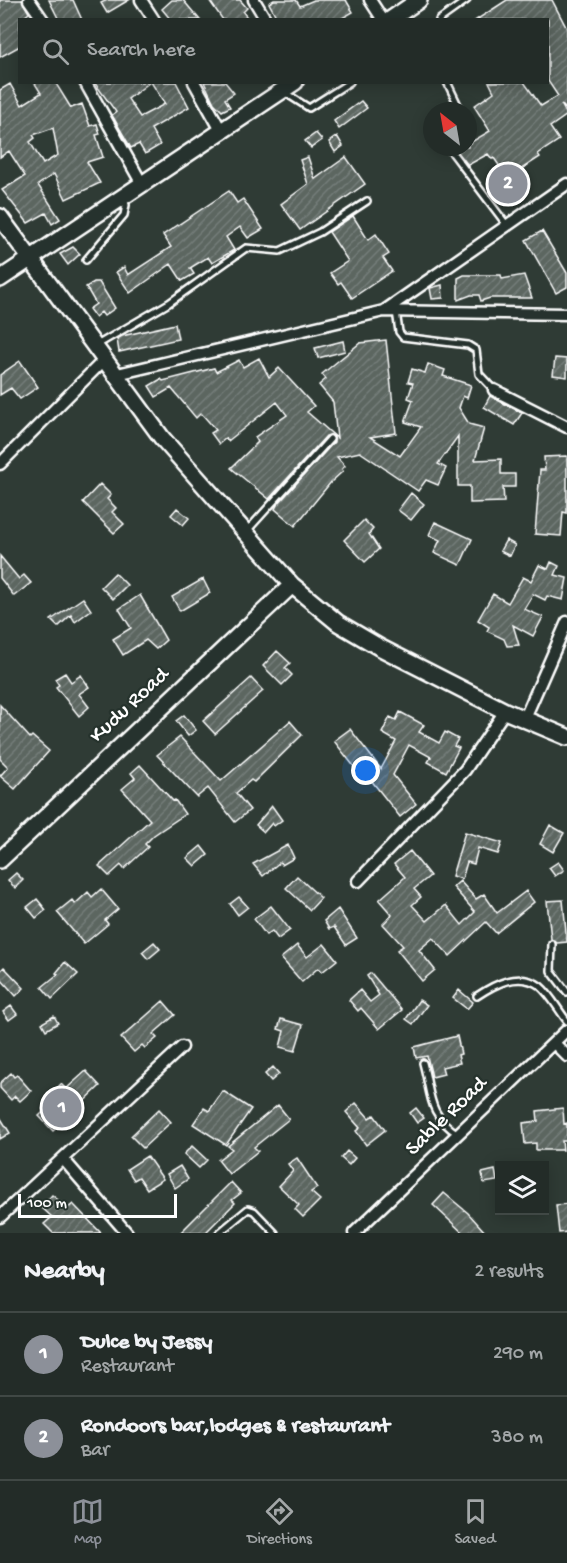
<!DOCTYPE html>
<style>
:root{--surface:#232c28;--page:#2b3430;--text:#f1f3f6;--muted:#a3a7a8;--line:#404845;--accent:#8c9099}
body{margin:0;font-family:"Gochi Hand",sans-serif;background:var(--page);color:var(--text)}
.controls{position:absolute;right:18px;bottom:18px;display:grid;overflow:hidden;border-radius:0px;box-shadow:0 3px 15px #0003}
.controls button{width:54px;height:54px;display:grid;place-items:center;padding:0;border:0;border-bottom:2px solid var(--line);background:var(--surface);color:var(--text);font:30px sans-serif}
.compass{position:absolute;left:423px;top:102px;width:54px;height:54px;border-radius:50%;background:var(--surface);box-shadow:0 3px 15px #0003;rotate:329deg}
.scale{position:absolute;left:18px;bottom:15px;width:159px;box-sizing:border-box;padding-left:6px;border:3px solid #fff;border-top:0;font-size:16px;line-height:21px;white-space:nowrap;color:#fff;-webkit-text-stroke:4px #26332d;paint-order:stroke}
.you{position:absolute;left:366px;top:771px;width:21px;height:21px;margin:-15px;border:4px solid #fff;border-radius:50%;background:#1a73e8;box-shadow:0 0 0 9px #1a73e833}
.badge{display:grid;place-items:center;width:39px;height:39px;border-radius:50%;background:var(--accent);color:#fff;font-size:20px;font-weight:700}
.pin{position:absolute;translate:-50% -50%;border:3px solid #fff;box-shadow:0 2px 6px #0006}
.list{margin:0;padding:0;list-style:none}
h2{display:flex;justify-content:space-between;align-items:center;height:78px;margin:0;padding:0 24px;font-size:26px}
h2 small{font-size:20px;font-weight:400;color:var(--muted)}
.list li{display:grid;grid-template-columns:39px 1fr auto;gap:18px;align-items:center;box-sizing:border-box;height:84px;padding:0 24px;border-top:2px solid var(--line)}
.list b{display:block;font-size:22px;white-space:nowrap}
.list p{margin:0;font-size:20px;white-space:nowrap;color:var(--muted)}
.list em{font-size:20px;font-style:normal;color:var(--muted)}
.icon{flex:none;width:33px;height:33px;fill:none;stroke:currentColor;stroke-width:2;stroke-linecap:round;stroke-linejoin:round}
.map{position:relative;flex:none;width:567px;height:1233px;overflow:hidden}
.search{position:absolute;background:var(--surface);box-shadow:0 3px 15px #0003;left:18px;right:18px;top:18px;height:66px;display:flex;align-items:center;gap:15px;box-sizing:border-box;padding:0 21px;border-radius:0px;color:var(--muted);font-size:22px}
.sheet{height:246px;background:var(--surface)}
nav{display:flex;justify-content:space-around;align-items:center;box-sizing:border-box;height:84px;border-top:2px solid var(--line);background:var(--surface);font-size:16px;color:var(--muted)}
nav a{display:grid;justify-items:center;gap:3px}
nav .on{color:var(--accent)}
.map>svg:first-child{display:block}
</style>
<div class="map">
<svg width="567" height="1233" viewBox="0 0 567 1233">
<defs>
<pattern id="building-hatch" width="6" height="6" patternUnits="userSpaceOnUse" patternTransform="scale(1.5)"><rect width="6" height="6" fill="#5b6661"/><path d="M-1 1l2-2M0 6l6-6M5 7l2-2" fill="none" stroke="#747d79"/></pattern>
</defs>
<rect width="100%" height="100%" fill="#2f3b35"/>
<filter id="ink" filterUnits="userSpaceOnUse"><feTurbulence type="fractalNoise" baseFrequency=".0167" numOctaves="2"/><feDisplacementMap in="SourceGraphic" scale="12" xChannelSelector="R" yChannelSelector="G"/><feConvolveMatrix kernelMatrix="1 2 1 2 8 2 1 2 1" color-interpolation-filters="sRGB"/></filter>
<g filter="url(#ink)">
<path fill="url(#building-hatch)" stroke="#fff" stroke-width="1.5" fill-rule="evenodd" d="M0,0H22L29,13L20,20V46L0,57Z
M49,0H73L82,20H59Z
M107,0H129L107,13L101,3Z
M172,0H183L200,20H171L162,9Z
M209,0H240L247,8L243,12L249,20H223Z
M274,0H296L300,6L314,0H346L353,12L339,20H278L269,3Z
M507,0H552L567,29V110L561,104L567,115L550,127L559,140L538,154L540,157L509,177L522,197L515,201L502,181L507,177L494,158L492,159L488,154L468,165L454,147H468V144L490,131L474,106L494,92L489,82H524L541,106L558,96L548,81V20H476Z
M34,82H55L71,108L82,104L90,126L97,124L100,134L96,135L103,157L87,162L100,183L66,199L54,174L38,185L60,219L52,224L46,213L28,223L2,190L25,176L9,151L0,157V90L10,84L22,105L41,93ZM53,128L58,155L43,164L30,142L35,138L33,135Z
M94,82H150L128,99L140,117L165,104L151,82H176L189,107L151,129L160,145L145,154L139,144L131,148L112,115L116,112Z
M204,82H225L234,93L225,99L230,107L222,111L214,103Z
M361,101L367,108L339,129L334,121Z
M316,133L322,140L311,148L305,141Z
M337,136L343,146L335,152L329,142Z
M308,157L315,179L346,157L365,184L300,230L281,204L308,184L300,160Z
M229,191L237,203L243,199L263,229L248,238L240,227L226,237L234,250L212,263L208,257L190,268L194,274L182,281L171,264L130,293L116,272L124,267L128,275L171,247L163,235Z
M353,216L368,240L376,234L389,254L383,258L392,271L352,298L341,282L338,284L330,273L348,261L329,232Z
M542,231L567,273V287L556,293L526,240Z
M73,247L80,254L68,265L60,254Z
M464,275H501L502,279L524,275L532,298H490L481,301L479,295H471L458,300V278Z
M94,282H99L115,308L104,316L101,312L95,317L89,309L96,304L86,287Z
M442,285L443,298L432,299L430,288Z
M175,324L178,339L119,352L117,339L122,336Z
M386,340L396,433L370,437L400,456L421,427L405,422L413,400L408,398L413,383L408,382L412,369L425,373L428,364L445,370L443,376L471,385L467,398L463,396L459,408L469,424L484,428L475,460L501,459V474H515V487H503L504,502L470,503V486H458V436L438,464L446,468L438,485L426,480L418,491L360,452L337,457L345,466L342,469L343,471L331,482L295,526L275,509L277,505L334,442V436H326L269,499L231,468L258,442L255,437L287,415L277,402L228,441L226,438L219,444L211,433L216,430L201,413L196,418L171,388L156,397L149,386L161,379L163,381L214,368L216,372L239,360L243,367L259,358L269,377L279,368L314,406L307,412L337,438L333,402L319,385L326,379L322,374L360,343Z
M343,341L345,351L318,358L315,348Z
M555,358L567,359V377L553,375Z
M20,361L38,387L20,399L11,388L0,395V375Z
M490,396L522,413L514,425L484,407Z
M567,456V513L563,512L561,536L535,534L540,470H545L544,457Z
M100,484L111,495L107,499L116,508L112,512L124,524L114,533L83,502Z
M411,493L424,504L411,520L398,510Z
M177,508L189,518L183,525L171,515Z
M364,520L373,529L369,534L379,549L365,562L344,540Z
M435,522L472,539L460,565L434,553L440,540L429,535Z
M506,540L515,545L510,556L500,551Z
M0,556L19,579L24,575L31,583L14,596L0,578Z
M551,562L559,566L555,575L567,578L563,600L547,596L545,600L533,594L524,609L543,617L533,636L513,625L519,645L507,646L504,639L487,631L489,627L478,620L493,594L508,603L523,577L531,581L539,565L548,569Z
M115,573L127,585L113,599L101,587Z
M203,579L210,593L180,611L172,597Z
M140,595L166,640L156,649L146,640L123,655L113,639L131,628L119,609Z
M83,598L91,610L75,622L71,615L58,627L51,620Z
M277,651L290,663L285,668L292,675L282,685L263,666Z
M65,673L71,682L81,675L89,687L79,694L89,707L79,716L56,687L59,685L55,679Z
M251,678L263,691L215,734L203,721Z
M0,705L30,738L32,736L49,751L15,789L0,776L8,767L0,759Z
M400,712L424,725L419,732L439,743L445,732L458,739L454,746L459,748L446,772L428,762L431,757L409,745L393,775L416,804L400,817L367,775L363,778L334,741L350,729L381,769L396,741L382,733L390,717L396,720Z
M184,715L196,730L188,736L176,721Z
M290,721L302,735L254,782L251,780L236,793L250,810L235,822L208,788L197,797L157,755L180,737L221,781Z
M140,765L173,801L175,800L185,814L154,835L145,844L148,847L124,869L121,865L109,876L99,866L150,820L122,789L135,778L131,773Z
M272,806L282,820L274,826L272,823L264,832L256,825Z
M550,825L564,833L553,852L540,844Z
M465,832L502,843L498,854L478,848L474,864L467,862L462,879L452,876Z
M288,845L294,858L282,865L280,862L263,876L253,864Z
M201,846L208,855L195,866L187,858Z
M410,851L430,876L414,889L421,897L412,905L427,921L446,905L462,925L475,912L453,887L460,881L476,899L484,894L497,913L526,891L534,902L496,933L486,922L450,956L433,938L419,950L435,970L422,981L397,950L403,946L383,924L392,915L379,900L405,877L394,864Z
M558,862L564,870L555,876L549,868Z
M16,873L23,880L15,888L8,880Z
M297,876L321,898L310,910L286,888Z
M101,889L118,909L105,920L108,924L84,944L57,912L72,900L75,904L88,892L92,897Z
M239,897L248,907L238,915L230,904Z
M37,899L46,910L36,918L27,907Z
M563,900L567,942L557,943L551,939L547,901Z
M271,906L290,930L278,939L272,931L266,935L254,919Z
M338,909L357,938L346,945L334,927L329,929L324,921Z
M154,942L160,949L148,959L142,952Z
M324,944L337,960L322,972L318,968L302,982L281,958L297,945L307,957Z
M65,962L78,974L52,999L42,987L58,974L56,973Z
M4,967L24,988L16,996L0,978V971Z
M371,973L402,1010L379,1029L361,1008L358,1011L349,1000L360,990L370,1002L379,995L367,976Z
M459,990L473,1002L467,1009L453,998Z
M419,1000L427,1005L413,1024L406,1019Z
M163,1001L175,1015L153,1034L157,1038L145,1048L142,1045L134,1052L121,1038Z
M11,1006L17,1014L9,1020L3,1012Z
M54,1016L58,1023L46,1030L42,1023Z
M281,1019L303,1025L295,1051L280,1047L284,1031L278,1029Z
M457,1036L461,1054L458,1055L460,1063L442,1067L444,1074L432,1077L427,1056L416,1058L414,1047Z
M273,1067L279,1074L271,1081L265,1074Z
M86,1071L100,1086L53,1131L39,1116L56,1100L51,1094L61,1084L66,1089Z
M11,1073L14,1077L17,1075L31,1091L20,1101L15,1096L11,1100L0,1088V1083Z
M223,1091L251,1109L226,1145L193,1124L204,1108L209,1111Z
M356,1103L369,1118L374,1115L385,1130L366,1145L356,1131L360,1128L346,1112Z
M278,1105L289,1119L254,1147L258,1151L229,1174L218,1160L232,1149L228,1146Z
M416,1108L424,1118L417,1123L410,1113Z
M563,1108L564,1124L567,1123V1141H562L563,1150H536V1143L525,1144L523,1123L538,1121L537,1111Z
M159,1109L171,1122L143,1148L131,1136Z
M0,1117L10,1133L0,1139Z
M192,1146L207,1160L199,1168L184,1154Z
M347,1151L355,1158L349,1165L341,1158Z
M147,1156L163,1179L147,1189L139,1177L134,1180L127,1169Z
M297,1158L317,1188L311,1192L320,1200L303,1217L295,1209L299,1205L279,1186L293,1171L288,1164Z
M180,1166L188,1179L175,1188L167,1174Z
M495,1170L497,1181L484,1183L482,1173Z
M231,1182L241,1193L232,1200L235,1203L205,1233H180Z
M444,1193L468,1213L486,1233H463L433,1205Z
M52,1195L68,1208L73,1204L101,1233H53L44,1224L52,1217L41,1207Z
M567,1204V1232L559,1233L556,1205Z"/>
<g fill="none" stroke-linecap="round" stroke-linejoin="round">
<g stroke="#fff" stroke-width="10">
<path id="lane" d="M439,20L467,0
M447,82L458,105L451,111
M284,92L309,108L350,82
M448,147L506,224
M86,260L124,215L126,205L123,198
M396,311L399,332L403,337L468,345L476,350L479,374L494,390
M97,345L169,303L246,248L280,251L320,232L367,201
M246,532L330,439
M552,944L551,971L567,992
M477,996C495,984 519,971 540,986C550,994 559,1011 567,1021
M423,1063C432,1095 427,1114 458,1134
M219,1233L248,1209L254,1211L275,1233"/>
</g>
<g stroke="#fff" stroke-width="15">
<path id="street" d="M29,0L43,20
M141,0L154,20
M254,0L266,20
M370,0L383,20
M85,82L142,184
M194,82L222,132
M384,311L567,314
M113,375L384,311L567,184
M494,390L567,427
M0,464L103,361
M524,720L567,622
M358,881L465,770L505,711
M554,1043L567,1056
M64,1160L127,1233
M0,1217L182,1047
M354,1233L567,1030"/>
</g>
<g stroke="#fff" stroke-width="20">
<path id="secondary" d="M390,20L419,0
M0,217L162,438L292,585L338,623L379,647L505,711L567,737
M0,279L295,82
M0,860L292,585"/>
</g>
<use href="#lane" stroke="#26332d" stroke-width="5"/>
<use href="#street" stroke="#26332d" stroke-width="10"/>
<use href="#secondary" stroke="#26332d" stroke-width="15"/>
</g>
</g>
<g text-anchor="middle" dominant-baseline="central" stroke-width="4.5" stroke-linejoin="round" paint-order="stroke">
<g font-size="22" fill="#fff" stroke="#26332d">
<text transform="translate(130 706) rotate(-43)">Kudu Road</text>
<text transform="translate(447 1117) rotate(-44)">Sable Road</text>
</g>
</g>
</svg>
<div class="controls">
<button><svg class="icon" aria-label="layers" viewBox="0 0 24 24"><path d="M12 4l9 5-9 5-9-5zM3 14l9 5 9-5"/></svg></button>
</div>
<svg class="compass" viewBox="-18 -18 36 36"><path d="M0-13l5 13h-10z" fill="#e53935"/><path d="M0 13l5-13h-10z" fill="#a3a7a8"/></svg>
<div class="scale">100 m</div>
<div class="you"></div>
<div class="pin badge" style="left:62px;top:1108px">1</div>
<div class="pin badge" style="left:508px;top:184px">2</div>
<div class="search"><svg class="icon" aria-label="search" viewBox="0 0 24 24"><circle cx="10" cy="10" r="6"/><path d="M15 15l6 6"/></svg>Search here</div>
</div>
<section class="sheet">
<h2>Nearby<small>2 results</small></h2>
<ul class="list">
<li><span class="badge">1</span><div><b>Dulce by Jessy</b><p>Restaurant</p></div><em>290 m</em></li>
<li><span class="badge">2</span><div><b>Rondoors bar,lodges &amp; restaurant</b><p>Bar</p></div><em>380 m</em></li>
</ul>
</section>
<nav>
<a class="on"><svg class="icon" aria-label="map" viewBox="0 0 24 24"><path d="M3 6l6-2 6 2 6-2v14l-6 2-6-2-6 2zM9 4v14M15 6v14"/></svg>Map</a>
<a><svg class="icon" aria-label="directions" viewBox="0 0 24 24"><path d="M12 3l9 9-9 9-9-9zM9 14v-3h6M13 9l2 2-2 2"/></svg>Directions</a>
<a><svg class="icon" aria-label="saved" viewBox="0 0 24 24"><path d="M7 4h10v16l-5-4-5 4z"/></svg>Saved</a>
</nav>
